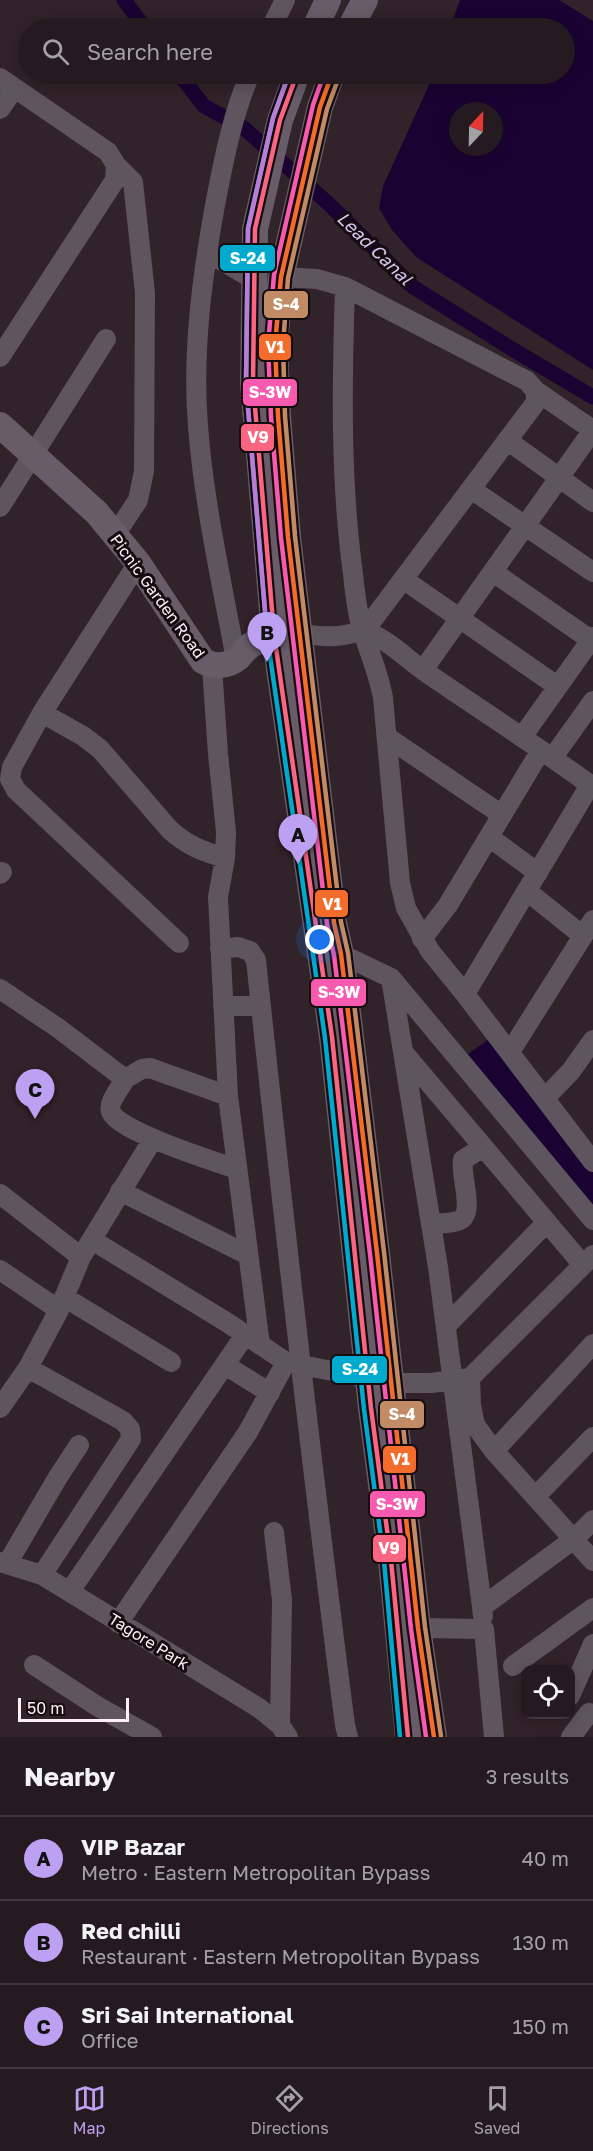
<!DOCTYPE html>
<meta charset="utf-8">
<style>
:root{--surface:#241a1f;--page:#2c2328;--text:#f1f3f6;--muted:#a3a1a4;--line:#41383d;--accent:#bca0f2}
body{margin:0;font-family:"Golos Text",sans-serif;background:var(--page);color:var(--text)}
.controls{position:absolute;right:18px;bottom:18px;display:grid;overflow:hidden;border-radius:12px;box-shadow:0 3px 15px #0003}
.controls button{width:54px;height:54px;display:grid;place-items:center;padding:0;border:0;border-bottom:2px solid var(--line);background:var(--surface);color:var(--text);font:30px sans-serif}
.compass{position:absolute;left:449px;top:102px;width:54px;height:54px;border-radius:50%;background:var(--surface);box-shadow:0 3px 15px #0003;rotate:22deg}
.scale{position:absolute;left:18px;bottom:15px;width:111px;box-sizing:border-box;padding-left:6px;border:3px solid #fdeff5;border-top:0;font-size:16px;line-height:21px;white-space:nowrap;color:#fdeff5;-webkit-text-stroke:4px #160c10;paint-order:stroke}
.you{position:absolute;left:320px;top:940px;width:21px;height:21px;margin:-15px;border:4px solid #fff;border-radius:50%;background:#1a73e8;box-shadow:0 0 0 9px #1a73e833}
.badge{display:grid;place-items:center;width:39px;height:39px;border-radius:50%;background:var(--accent);color:#111;font-size:20px;font-weight:700}
.pin{position:absolute;translate:-50% -50px;filter:drop-shadow(0 2px 3px #0008)}
.pin::after{content:'';position:absolute;top:32px;width:21px;height:18px;background:inherit;clip-path:polygon(0 0,100% 0,50% 100%)}
.list{margin:0;padding:0;list-style:none}
h2{display:flex;justify-content:space-between;align-items:center;height:78px;margin:0;padding:0 24px;font-size:26px}
h2 small{font-size:20px;font-weight:400;color:var(--muted)}
.list li{display:grid;grid-template-columns:39px 1fr auto;gap:18px;align-items:center;box-sizing:border-box;height:84px;padding:0 24px;border-top:2px solid var(--line)}
.list b{display:block;font-size:22px;white-space:nowrap}
.list p{margin:0;font-size:20px;white-space:nowrap;color:var(--muted)}
.list em{font-size:20px;font-style:normal;color:var(--muted)}
.icon{flex:none;width:33px;height:33px;fill:none;stroke:currentColor;stroke-width:2;stroke-linecap:round;stroke-linejoin:round}
.map{position:relative;flex:none;width:593px;height:1737px;overflow:hidden}
.search{position:absolute;background:var(--surface);box-shadow:0 3px 15px #0003;left:18px;right:18px;top:18px;height:66px;display:flex;align-items:center;gap:15px;box-sizing:border-box;padding:0 21px;border-radius:33px;color:var(--muted);font-size:22px}
.sheet{height:330px;background:var(--surface)}
nav{display:flex;justify-content:space-around;align-items:center;box-sizing:border-box;height:84px;border-top:2px solid var(--line);background:var(--surface);font-size:16px;color:var(--muted)}
nav a{display:grid;justify-items:center;gap:3px}
nav .on{color:var(--accent)}
.map>svg:first-child{display:block}
</style>
<div class="map">
<svg width="593" height="1737" viewBox="0 0 593 1737">
<rect width="100%" height="100%" fill="#302329"/>
<path fill="#1a0332" fill-rule="evenodd" d="M460,0H559L593,21V370L416,257L392,230L379,208L383,186L434,74H564V28H450ZM458,111H494V147H458Z
M489,1039L593,1172V1212L468,1054Z"/>
<g fill="none" stroke-linecap="round" stroke-linejoin="round">
<path stroke="#1a0332" stroke-width="15" d="M124,0L145,28
M179,74L204,106L244,128L330,205L413,287L512,349L593,397"/>
<path stroke="#5f555e" stroke-width="20" d="M271,28L285,0
M0,78L108,152L116,165L115,180L0,357
M0,109L14,89
M207,252L255,280
M281,277L317,279L345,287L494,364L527,381L536,391V402L368,626C347,640 321,637 298,633
M345,287C342,383 340,479 353,574C355,593 357,614 363,632C370,654 379,675 383,698L400,883L406,908L430,951L465,994L593,1162
M536,391L593,430
M507,440L593,502
M471,489L593,572
M0,507L106,339
M115,535L138,500L144,471L145,293L133,182L116,165
M138,563L42,713L12,767L10,779L16,790L179,943
M493,572L591,640
M403,579L557,686
M362,630C387,638 405,658 427,673C482,711 539,747 593,787
M236,660C222,583 204,505 198,426C192,353 202,277 215,205C224,159 232,116 250,74
M212,667L218,754L226,832L225,858L218,897L228,1096L260,1345
M423,670L593,430
M42,713L83,736L100,749L170,830C188,846 202,851 225,858
M387,737L502,815
M522,737L593,637
M553,757L593,701
M489,837L538,873
M0,874L2,872
M527,891L583,936
M422,939L448,905L541,750
M220,949L238,947L250,951L256,960C283,1215 312,1470 345,1725L348,1737
M341,954L391,978L438,1267L482,1607
M391,978L593,1220
M0,989L58,1028L125,1079L142,1069L150,1068L228,1096
M465,994L590,785
M223,1006H261
M403,1052L583,1265
M510,1052L593,920
M125,1079C121,1087 107,1103 111,1112C118,1131 216,1162 237,1169
M545,1098L571,1071L593,1040
M120,1191L248,1255
M0,1194L81,1257
M431,1224C440,1223 452,1224 460,1220C475,1212 460,1176 463,1160L483,1147
M92,1240L228,1323L286,1362L368,1378
M0,1270L59,1310
M64,1297L171,1362
M446,1326L547,1222
M225,1365L270,1393
M28,1368L123,1421L130,1429L131,1439L42,1575
M470,1378L471,1405L475,1425L494,1451L593,1561
M391,1383H431L470,1378L593,1255
M0,1408L28,1368L59,1310L81,1257L153,1139
M494,1451L593,1344
M536,1496L593,1437
M274,1532L282,1600L280,1725
M0,1562L42,1575L259,1708L280,1725L288,1737
M7,1564L58,1477L79,1445
M70,1591L245,1335
M483,1616L482,1607L574,1539L593,1520
M118,1623L248,1432L286,1362
M418,1628L484,1629L494,1737
M34,1665L97,1706L152,1737
M513,1666L593,1608
M570,1696L593,1644
M571,1737L589,1713"/>
<path stroke="#695c69" stroke-width="26" d="M315,28L328,0
M350,28L365,0
M297,74L280,120L255,229L253,383L274,634L332,1037L371,1408L391,1560L408,1737
M332,74L320,107L281,277L275,345L278,416L288,537L334,923L341,954L377,1253L418,1628L434,1737
M0,425L97,513L138,563L203,661C214,667 227,667 238,658C242,654 246,648 251,645C264,637 277,634 291,633"/>
<g stroke="#160c10" stroke-width="9">
<path id="bus-1" d="M332,74L320,107L281,277L275,345L278,416L288,537L334,923L341,954L377,1253L418,1628L434,1737"/>
</g>
<g stroke="#160c10" stroke-width="9">
<path id="bus-2" d="M324,74L313,105L274,275L268,345L271,417L281,538L327,924L334,955L370,1254L411,1629L426,1737"/>
</g>
<g stroke="#160c10" stroke-width="9">
<path id="bus-3" d="M339,77L327,109L288,278L283,345L285,416L295,536L341,922L348,953L384,1252L425,1627L441,1736"/>
</g>
<g stroke="#160c10" stroke-width="9">
<path id="bus-4" d="M297,74L280,120L255,229L253,383L274,634L332,1037L371,1408L391,1560L408,1737"/>
</g>
<g stroke="#160c10" stroke-width="9">
<path id="bus-5" d="M289,74L273,118L248,228L246,384L267,635L325,1038L364,1409L384,1561L400,1737"/>
</g>
<g stroke="#160c10" stroke-width="9">
<path id="bus-6" d="M267,635L246,384L248,229L273,118L289,74"/>
</g>
<use href="#bus-1" stroke="#f36c2b" stroke-width="4.5"/>
<use href="#bus-2" stroke="#f75aaf" stroke-width="4.5"/>
<use href="#bus-3" stroke="#c18c65" stroke-width="4.5"/>
<use href="#bus-4" stroke="#fa6682" stroke-width="4.5"/>
<use href="#bus-5" stroke="#00a9ce" stroke-width="4.5"/>
<use href="#bus-6" stroke="#bd7bd9" stroke-width="4.5"/>
</g>
<g text-anchor="middle" dominant-baseline="central" stroke-width="6" stroke-linejoin="round" paint-order="stroke">
<g font-size="16" fill="#fdeff5" stroke="#160c10">
<text transform="translate(158 596) rotate(54)">Picnic Garden Road</text>
<text transform="translate(149 1641) rotate(32)">Tagore Park</text>
</g>
<g font-size="18" font-style="italic" fill="#d3c7f0" stroke="#160c10">
<text transform="translate(375 248) rotate(44)">Lead Canal</text>
</g>
</g>
<g stroke="#160c10" stroke-width="2">
<rect x="219" y="244" width="57" height="28" rx="6" fill="#00a9ce"/>
<rect x="263" y="290" width="46" height="29" rx="6" fill="#c18c65"/>
<rect x="258" y="333" width="34" height="28" rx="6" fill="#f36c2b"/>
<rect x="242" y="378" width="56" height="29" rx="6" fill="#f75aaf"/>
<rect x="240" y="423" width="35" height="29" rx="6" fill="#fa6682"/>
<rect x="314" y="889" width="35" height="29" rx="6" fill="#f36c2b"/>
<rect x="310" y="978" width="57" height="29" rx="6" fill="#f75aaf"/>
<rect x="331" y="1355" width="57" height="29" rx="6" fill="#00a9ce"/>
<rect x="379" y="1400" width="46" height="29" rx="6" fill="#c18c65"/>
<rect x="382" y="1445" width="35" height="29" rx="6" fill="#f36c2b"/>
<rect x="369" y="1490" width="57" height="28" rx="6" fill="#f75aaf"/>
<rect x="372" y="1534" width="35" height="29" rx="6" fill="#fa6682"/>
</g>
<g font-size="16" text-anchor="middle" font-weight="bold" fill="#fff">
<text x="248" y="264">S-24</text>
<text x="286" y="310">S-4</text>
<text x="275" y="353">V1</text>
<text x="270" y="398">S-3W</text>
<text x="258" y="443">V9</text>
<text x="332" y="910">V1</text>
<text x="339" y="998">S-3W</text>
<text x="360" y="1375">S-24</text>
<text x="402" y="1420">S-4</text>
<text x="400" y="1465">V1</text>
<text x="397" y="1510">S-3W</text>
<text x="389" y="1554">V9</text>
</g>
</svg>
<div class="controls">
<button><svg class="icon" aria-label="locate" viewBox="0 0 24 24"><circle cx="12" cy="12" r="6"/><path d="M12 2v4M12 18v4M2 12h4M18 12h4"/></svg></button>
</div>
<svg class="compass" viewBox="-18 -18 36 36"><path d="M0-13l5 13h-10z" fill="#e53935"/><path d="M0 13l5-13h-10z" fill="#a3a1a4"/></svg>
<div class="scale">50 m</div>
<div class="you"></div>
<div class="pin badge" style="left:298px;top:864px">A</div>
<div class="pin badge" style="left:267px;top:662px">B</div>
<div class="pin badge" style="left:35px;top:1119px">C</div>
<div class="search"><svg class="icon" aria-label="search" viewBox="0 0 24 24"><circle cx="10" cy="10" r="6"/><path d="M15 15l6 6"/></svg>Search here</div>
</div>
<section class="sheet">
<h2>Nearby<small>3 results</small></h2>
<ul class="list">
<li><span class="badge">A</span><div><b>VIP Bazar</b><p>Metro · Eastern Metropolitan Bypass</p></div><em>40 m</em></li>
<li><span class="badge">B</span><div><b>Red chilli</b><p>Restaurant · Eastern Metropolitan Bypass</p></div><em>130 m</em></li>
<li><span class="badge">C</span><div><b>Sri Sai International</b><p>Office</p></div><em>150 m</em></li>
</ul>
</section>
<nav>
<a class="on"><svg class="icon" aria-label="map" viewBox="0 0 24 24"><path d="M3 6l6-2 6 2 6-2v14l-6 2-6-2-6 2zM9 4v14M15 6v14"/></svg>Map</a>
<a><svg class="icon" aria-label="directions" viewBox="0 0 24 24"><path d="M12 3l9 9-9 9-9-9zM9 14v-3h6M13 9l2 2-2 2"/></svg>Directions</a>
<a><svg class="icon" aria-label="saved" viewBox="0 0 24 24"><path d="M7 4h10v16l-5-4-5 4z"/></svg>Saved</a>
</nav>
